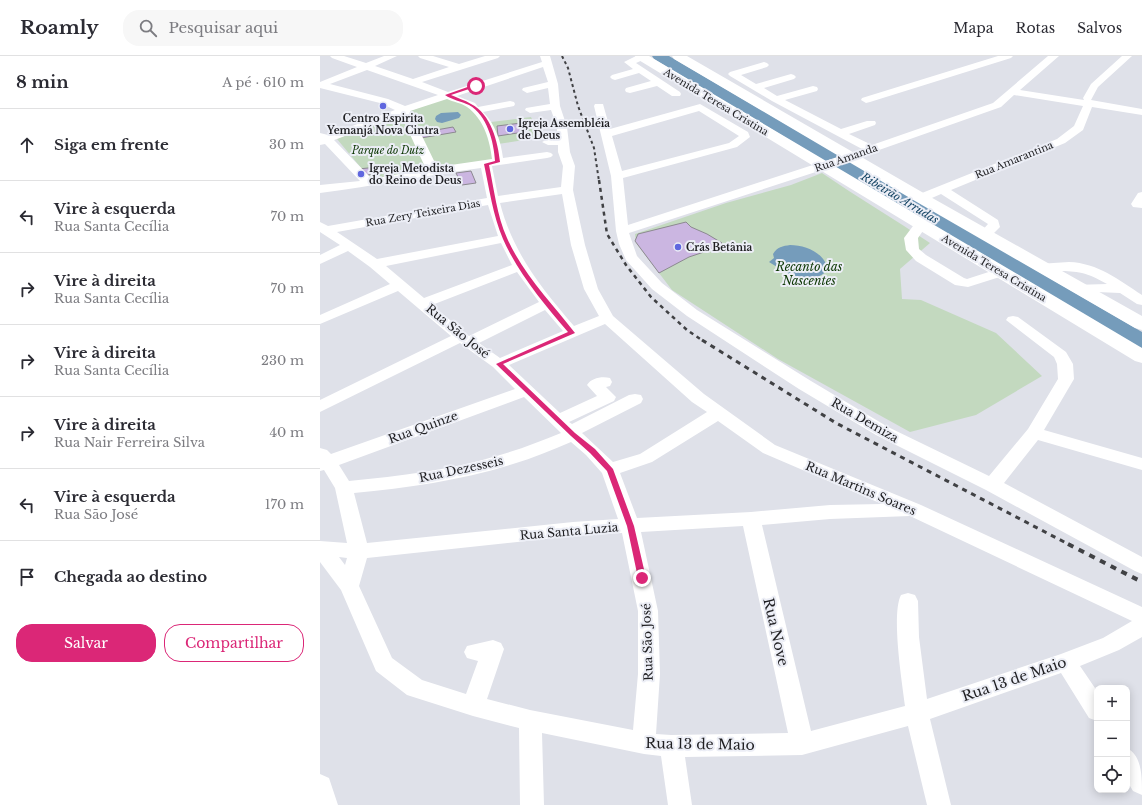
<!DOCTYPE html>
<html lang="pt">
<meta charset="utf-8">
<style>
:root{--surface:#fff;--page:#f7f7f7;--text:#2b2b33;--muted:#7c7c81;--line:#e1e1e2;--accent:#db2777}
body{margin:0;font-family:"Libre Baskerville",serif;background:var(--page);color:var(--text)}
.controls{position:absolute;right:12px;bottom:12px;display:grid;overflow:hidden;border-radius:8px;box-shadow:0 2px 10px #0003}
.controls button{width:36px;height:36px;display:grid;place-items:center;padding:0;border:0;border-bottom:1px solid var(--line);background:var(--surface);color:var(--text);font:20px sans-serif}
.stop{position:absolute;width:12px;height:12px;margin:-9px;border:3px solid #db2777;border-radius:50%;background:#fff}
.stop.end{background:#db2777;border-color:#fff;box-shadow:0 1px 4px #0008}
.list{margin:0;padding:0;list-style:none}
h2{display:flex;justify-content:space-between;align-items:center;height:52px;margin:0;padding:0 16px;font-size:17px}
h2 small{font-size:13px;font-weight:400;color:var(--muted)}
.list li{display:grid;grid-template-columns:26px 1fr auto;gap:12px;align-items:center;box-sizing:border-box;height:72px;padding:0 16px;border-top:1px solid var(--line)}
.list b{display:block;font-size:15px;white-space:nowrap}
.list p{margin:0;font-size:13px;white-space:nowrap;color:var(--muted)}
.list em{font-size:13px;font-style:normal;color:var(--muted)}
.actions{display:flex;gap:8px;padding:12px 16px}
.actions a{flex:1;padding:9px 0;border:1px solid var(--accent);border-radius:16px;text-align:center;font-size:14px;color:var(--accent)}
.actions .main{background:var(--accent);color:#fff}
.icon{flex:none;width:22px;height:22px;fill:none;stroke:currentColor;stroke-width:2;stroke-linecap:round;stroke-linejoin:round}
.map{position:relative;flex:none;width:822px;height:749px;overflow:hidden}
header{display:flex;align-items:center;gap:24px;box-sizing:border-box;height:56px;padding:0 20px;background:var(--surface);border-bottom:1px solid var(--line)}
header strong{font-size:19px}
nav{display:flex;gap:22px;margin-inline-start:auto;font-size:14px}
.search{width:280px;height:36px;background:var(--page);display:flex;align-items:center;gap:10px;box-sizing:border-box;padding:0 14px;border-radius:16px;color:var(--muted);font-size:15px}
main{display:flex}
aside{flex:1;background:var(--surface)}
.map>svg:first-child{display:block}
</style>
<header>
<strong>Roamly</strong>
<div class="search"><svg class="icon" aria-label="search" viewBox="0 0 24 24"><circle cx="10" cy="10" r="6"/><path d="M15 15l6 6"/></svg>Pesquisar aqui</div>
<nav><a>Mapa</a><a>Rotas</a><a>Salvos</a></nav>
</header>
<main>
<aside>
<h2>8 min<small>A pé · 610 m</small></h2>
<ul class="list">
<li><svg class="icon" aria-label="ahead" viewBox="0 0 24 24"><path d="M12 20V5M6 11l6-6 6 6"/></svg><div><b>Siga em frente</b></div><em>30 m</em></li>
<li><svg class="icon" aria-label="left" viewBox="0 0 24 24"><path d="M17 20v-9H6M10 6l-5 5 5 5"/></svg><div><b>Vire à esquerda</b><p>Rua Santa Cecília</p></div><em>70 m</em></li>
<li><svg class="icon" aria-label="right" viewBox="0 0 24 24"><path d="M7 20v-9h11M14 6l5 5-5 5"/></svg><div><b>Vire à direita</b><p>Rua Santa Cecília</p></div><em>70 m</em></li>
<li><svg class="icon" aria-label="right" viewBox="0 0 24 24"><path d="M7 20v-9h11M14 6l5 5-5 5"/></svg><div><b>Vire à direita</b><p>Rua Santa Cecília</p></div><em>230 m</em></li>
<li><svg class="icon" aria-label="right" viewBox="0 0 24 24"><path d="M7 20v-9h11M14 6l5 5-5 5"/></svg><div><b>Vire à direita</b><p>Rua Nair Ferreira Silva</p></div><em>40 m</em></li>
<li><svg class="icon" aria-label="left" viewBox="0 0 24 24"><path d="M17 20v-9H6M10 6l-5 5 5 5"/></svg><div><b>Vire à esquerda</b><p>Rua São José</p></div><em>170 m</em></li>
<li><svg class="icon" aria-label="arrive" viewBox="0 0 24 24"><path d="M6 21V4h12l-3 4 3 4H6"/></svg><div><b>Chegada ao destino</b></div></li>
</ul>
<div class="actions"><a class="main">Salvar</a><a>Compartilhar</a></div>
</aside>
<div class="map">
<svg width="822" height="749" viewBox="0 0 822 749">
<rect width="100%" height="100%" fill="#dfe1e9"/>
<path fill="#c3d9bf" d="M127,41L149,50L166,69L175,105L114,114L100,75L90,55Z
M83,57L109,114L52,125L17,83Z
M211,61L216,72L217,82L178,88L171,66Z
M502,117C537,141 574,163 610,187L580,213L582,243L601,244L676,277L722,320L656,359L590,376L458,303L352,234L316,187L315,178L406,147L471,129Z"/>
<path fill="#759cbb" d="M138,56L141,59L139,62L122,67L117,66L115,63L116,60L121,57Z
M470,189C486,189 505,197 508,214C487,233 469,218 449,206L454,202L453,198C457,191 463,190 470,189Z"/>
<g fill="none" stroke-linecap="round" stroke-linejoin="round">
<path fill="#759cbb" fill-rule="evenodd" d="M332,0H349L822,276V292L814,290L334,3Z"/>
</g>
<path fill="#cbb6e1" stroke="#8c8990" d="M201,67L204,76L178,80L177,70Z
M133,71L136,76L101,82L99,77Z
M58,111L57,117L44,120L38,113Z
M151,115L156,127L142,129L136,117Z
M366,166L371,171L387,178L402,187L390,194L369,201L339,217L315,185L318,178Z"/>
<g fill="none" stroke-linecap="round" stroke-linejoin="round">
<path fill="#fff" fill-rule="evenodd" d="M10,0H24L46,7L64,0H77L55,10L93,23L129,11L100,2L98,0H113L139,8L165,0H180L178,2L102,26L128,36L222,6L220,0H230L238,28L240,50L247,71L250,96L255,110L253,134L265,189L278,233L293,260L384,338L455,389L601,449L822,551V581L799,594L760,610L777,635V665L769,662L741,617L610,663L631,749H607L588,670L482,699L365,701L372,749H348L341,700L324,698L222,677L224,749H200L199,672L153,660L87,639L56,615L21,534L0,506V485L27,487L15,432L4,414L0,415V392L7,394L11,398L195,333L173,311L140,287L0,356V344L131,280L78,235L0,268V259L70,228L50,211L28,195L0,208V199L20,189L0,176V166L8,170L167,142L161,112C107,119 54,130 0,137V129L40,125L5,88L0,89V77L8,79L75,54L60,47L0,32V26L37,11L12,2ZM223,11L228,26L203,32L202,34L207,37L228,32L230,48L206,52L205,54L210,57L231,54L237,71V83H228L222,86L228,89H238V96L243,110L241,131L178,140L172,110L227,102L231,101L233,99L231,97L227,96L183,102C181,85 175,68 163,56L194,50L195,48L194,46L190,45L158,51L155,47L137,40ZM47,14L118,39L85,50L68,43L10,28ZM127,43C133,46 142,47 147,51C164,63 170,85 172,103L117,111L90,55ZM81,59L106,113L52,123L14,84ZM242,138L251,189L264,233L279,260L254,270C221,232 193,197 180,147ZM168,149L178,180L57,203L17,176ZM181,187L192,209L104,242L66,210ZM197,216L219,246L149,280L112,249ZM225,254L243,275L180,302L159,287ZM285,268L372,346L387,356L320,398L293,406L262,377L321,347L323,343L321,339L315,338L309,339L252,368L249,366L294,345L296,341L286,331L290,330L292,326L290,322C282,320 271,322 267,329L277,340L240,357L189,309ZM204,341L241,377C221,385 201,393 180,399C131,414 80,420 29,425L19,409ZM398,365L443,397L562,448L510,449L431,456L317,462L300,417L332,406ZM251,386L266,399L282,417L298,463L253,466L47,487L34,437C88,432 142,424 193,408C213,402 232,394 251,386ZM590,460L812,565L783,582L741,598L607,643L599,581L598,545L595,539L588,537L581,539C571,558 582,626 585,650L491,675L442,469L510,463ZM423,470L468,677L351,679L336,678L340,618L338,555L321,476ZM302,477L318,555V618L313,674L210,654L167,643L184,593L181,587L173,584L147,590L144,596L147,602L158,605L146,638L102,624L72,602L39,530L47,502L253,480ZM19,501L27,502L25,509Z
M316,0H326L325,3L316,7L360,36L361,38L360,40H352L337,30L310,37L306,36L305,34L306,32L331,25L319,17L295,24L292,23L290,21L292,19L313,13L304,6Z
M678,0H693L691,2L550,46L546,47L541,44L542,42Z
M728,0H739L700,34L764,44L763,42L771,28L802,0H812L778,31L771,44L822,53V59L772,51L763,74L745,87L631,134L678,164L680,171L670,181H660L659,178L668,168L621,138L605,145H597L595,142L597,139L737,83L754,70L763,50L694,39L681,51L508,112L309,177L317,200L342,227L377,254L491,325L568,371L669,420L708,373L738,323L737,308L734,301L686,264L688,261L693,260L698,261L746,296L753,308L754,323L724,374L822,402V414L718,384L684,427L822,501V518L815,515L666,434L556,379L479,333L367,260L332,233L306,204L299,188L296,175L291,120L274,50L275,48H283L290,73L380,48L428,76L430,81L417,91L303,122L308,169L542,93L452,45L410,20L408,18L410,16L444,6L447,7L449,9L447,11L421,19L436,28L471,18L474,19L476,21L474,23L444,32L457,40L493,30L497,31L498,33L497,35L465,44L521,73L547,65H555L556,67L555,69L529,78L552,89L673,47ZM379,55L419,80L409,87L302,115L292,80Z
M822,136V152L813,151L811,148L818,137Z
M601,165L606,166L607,169L598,182L599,193L606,199L644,222L647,223L681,212L686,213L688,216L686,219L648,231L635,229L596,205L586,194L584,182L596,166Z
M749,206C778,207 799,224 822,239V249L817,248L800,237L754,235L752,232L754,229L787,228C762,213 751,215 723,215L718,214L716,211L718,208Z
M807,692C822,700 822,720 822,739L813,735L807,725Z
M0,718L9,722L18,749H0Z"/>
<path fill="#fff" fill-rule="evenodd" d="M315,0H329L822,292V307L815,305L317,3Z
M352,0H367L607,139L822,260V274L815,272L595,145L354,3Z"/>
<path stroke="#404144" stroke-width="2" stroke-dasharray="3 3" stroke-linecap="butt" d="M242,0L248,12L258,50L274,92L279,125"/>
<path stroke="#404144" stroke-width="2.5" stroke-dasharray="4 4" stroke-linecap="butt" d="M279,124L287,178L306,209L331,241L367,274L383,285"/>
<path stroke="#404144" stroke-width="3" stroke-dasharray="5 5" stroke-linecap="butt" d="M382,284L516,367L750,489"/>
<path stroke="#404144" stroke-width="4" stroke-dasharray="6 6" stroke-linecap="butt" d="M748,488L822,526"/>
</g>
<path fill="#db2777" d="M156,28L158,30L131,39C137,42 145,44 151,48C171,58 178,86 180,106L169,109C174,133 177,160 187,182C203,218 231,246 255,277L183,308L255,377L275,393L293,413L314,470L326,522L325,524H320L318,522L307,470L287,415L270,397L251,380L176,308L248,276C224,248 198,217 183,183C173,160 169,131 164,108L175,105C174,86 167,59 149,49C141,45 132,44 125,39Z"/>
<g fill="#6067df" stroke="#eceef6" stroke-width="1.5">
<circle cx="63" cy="50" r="4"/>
<circle cx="190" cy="73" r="4"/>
<circle cx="41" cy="118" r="4"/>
<circle cx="358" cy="191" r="4"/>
</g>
<g text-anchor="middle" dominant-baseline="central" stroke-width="4" stroke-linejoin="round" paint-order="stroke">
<g font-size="10" fill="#1f1f22" stroke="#eceef6">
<text transform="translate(396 46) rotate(31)">Avenida Teresa Cristina</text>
<text transform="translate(526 102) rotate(-19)">Rua Amanda</text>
<text transform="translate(694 104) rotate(-22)">Rua Amarantina</text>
<text transform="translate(103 157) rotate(-10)">Rua Zery Teixeira Dias</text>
<text transform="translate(674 212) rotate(31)">Avenida Teresa Cristina</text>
</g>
<g font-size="10" font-weight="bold" fill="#1f1f22" stroke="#eceef6" text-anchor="start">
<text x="63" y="62" text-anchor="middle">Centro Espirita<tspan x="63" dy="12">Yemanjá Nova Cintra</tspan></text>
<text x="198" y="67">Igreja Assembléia<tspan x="198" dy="12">de Deus</tspan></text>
<text x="49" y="112">Igreja Metodista<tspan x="49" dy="12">do Reino de Deus</tspan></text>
<text x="366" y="191">Crás Betânia</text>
</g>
<g font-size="10" font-style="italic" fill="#0a3500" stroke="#eceef6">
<text x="68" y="94">Parque do Dutz</text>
</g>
<g font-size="11" font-style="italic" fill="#134363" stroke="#eceef6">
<text transform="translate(580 142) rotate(31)">Ribeirão Arrudas</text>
</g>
<g font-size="12" font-style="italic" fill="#0a3500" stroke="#eceef6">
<text x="489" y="210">Recanto das<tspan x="489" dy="14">Nascentes</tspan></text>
</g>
<g font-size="12" fill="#1f1f22" stroke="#eceef6">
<text transform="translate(138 275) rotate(39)">Rua São José</text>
<text transform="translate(545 364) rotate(30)">Rua Demiza</text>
<text transform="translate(103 371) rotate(-20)">Rua Quinze</text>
<text transform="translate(141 413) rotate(-12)">Rua Dezesseis</text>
<text transform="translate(541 432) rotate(23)">Rua Martins Soares</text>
<text transform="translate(249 475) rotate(-5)">Rua Santa Luzia</text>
<text transform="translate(327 586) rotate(-92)">Rua São José</text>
</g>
<g font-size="14" fill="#1f1f22" stroke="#eceef6">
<text transform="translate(456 576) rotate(77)">Rua Nove</text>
<text transform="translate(694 623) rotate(-19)">Rua 13 de Maio</text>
<text transform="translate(380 688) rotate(1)">Rua 13 de Maio</text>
</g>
</g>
</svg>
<div class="controls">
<button>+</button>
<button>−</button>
<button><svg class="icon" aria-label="locate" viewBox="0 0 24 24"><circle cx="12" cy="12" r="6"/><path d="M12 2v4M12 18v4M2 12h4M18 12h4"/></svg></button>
</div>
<div class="stop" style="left:156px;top:30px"></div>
<div class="stop end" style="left:322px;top:522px"></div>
</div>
</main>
